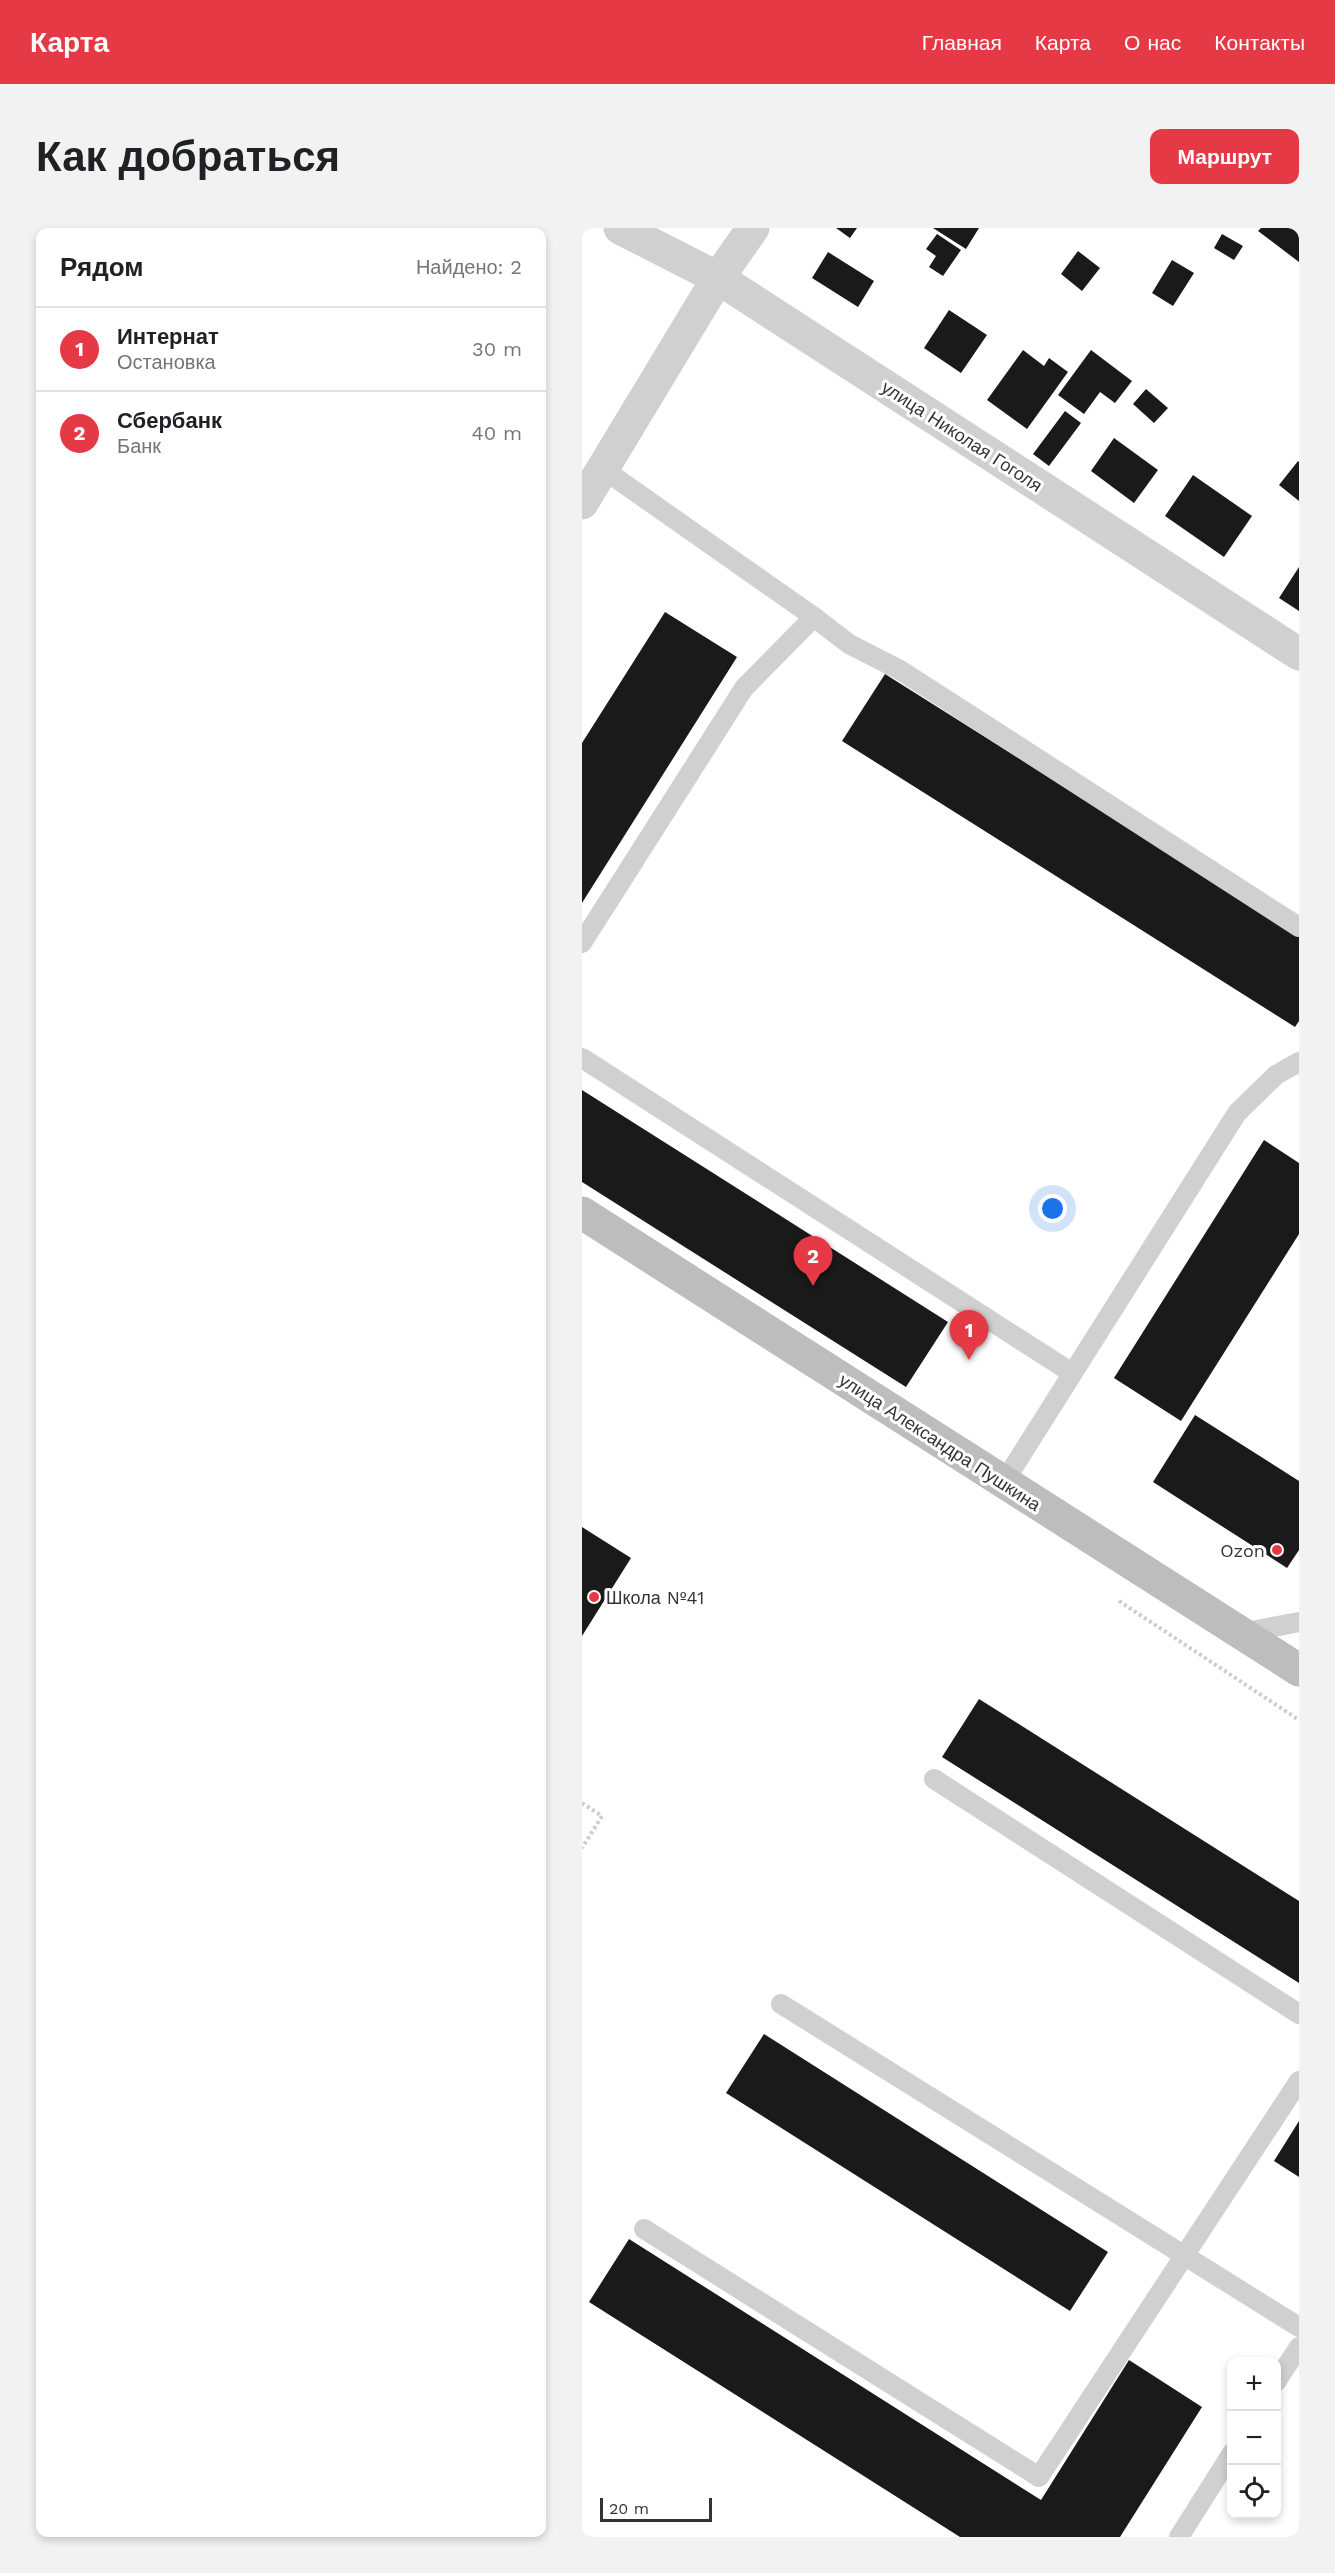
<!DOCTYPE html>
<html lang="ru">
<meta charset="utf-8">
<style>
:root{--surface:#fff;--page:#f2f2f2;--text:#202124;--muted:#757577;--line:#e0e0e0;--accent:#e63946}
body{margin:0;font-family:"Work Sans",sans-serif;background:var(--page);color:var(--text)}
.controls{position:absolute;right:18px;bottom:18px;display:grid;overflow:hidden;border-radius:12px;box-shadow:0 3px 9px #0003}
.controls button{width:54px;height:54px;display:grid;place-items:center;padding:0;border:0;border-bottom:2px solid var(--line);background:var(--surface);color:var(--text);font:30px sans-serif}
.scale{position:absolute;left:18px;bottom:15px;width:112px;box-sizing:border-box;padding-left:6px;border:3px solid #333;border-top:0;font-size:16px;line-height:21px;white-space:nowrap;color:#333;-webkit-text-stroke:4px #fff;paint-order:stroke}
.you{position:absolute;left:471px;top:981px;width:21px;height:21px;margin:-15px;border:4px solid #fff;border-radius:50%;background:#1a73e8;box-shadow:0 0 0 9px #1a73e833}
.badge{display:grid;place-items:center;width:39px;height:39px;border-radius:50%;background:var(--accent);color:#fff;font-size:20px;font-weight:700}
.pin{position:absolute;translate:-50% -50px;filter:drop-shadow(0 2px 3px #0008)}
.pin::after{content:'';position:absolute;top:32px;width:21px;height:18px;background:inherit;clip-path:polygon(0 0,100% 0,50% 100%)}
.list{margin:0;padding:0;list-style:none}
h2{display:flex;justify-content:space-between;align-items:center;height:78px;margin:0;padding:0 24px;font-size:26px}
h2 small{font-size:20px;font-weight:400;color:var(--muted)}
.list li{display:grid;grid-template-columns:39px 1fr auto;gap:18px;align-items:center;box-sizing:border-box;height:84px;padding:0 24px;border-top:2px solid var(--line)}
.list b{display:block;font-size:22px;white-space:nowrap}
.list p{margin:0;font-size:20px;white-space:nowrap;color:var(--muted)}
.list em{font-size:20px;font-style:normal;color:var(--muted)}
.icon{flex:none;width:33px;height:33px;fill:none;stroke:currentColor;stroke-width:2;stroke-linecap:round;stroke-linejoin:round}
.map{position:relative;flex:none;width:717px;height:2309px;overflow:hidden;border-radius:12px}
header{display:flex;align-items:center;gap:36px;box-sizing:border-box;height:84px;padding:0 30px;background:var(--accent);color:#fff}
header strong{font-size:28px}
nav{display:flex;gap:33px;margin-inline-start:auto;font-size:21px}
.intro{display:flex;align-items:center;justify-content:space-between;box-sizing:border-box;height:144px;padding:0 36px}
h1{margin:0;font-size:42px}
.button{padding:15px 27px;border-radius:12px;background:var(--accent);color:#fff;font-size:21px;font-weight:700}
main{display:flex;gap:36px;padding:0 36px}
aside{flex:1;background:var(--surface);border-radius:12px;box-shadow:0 3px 9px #0003}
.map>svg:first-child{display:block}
</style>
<header>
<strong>Карта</strong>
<nav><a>Главная</a><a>Карта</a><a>О нас</a><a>Контакты</a></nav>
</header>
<div class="intro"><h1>Как добраться</h1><a class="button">Маршрут</a></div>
<main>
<aside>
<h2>Рядом<small>Найдено: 2</small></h2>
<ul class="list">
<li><span class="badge">1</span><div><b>Интернат</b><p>Остановка</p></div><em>30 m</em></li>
<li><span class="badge">2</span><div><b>Сбербанк</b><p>Банк</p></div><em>40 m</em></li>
</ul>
</aside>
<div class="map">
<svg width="717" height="2309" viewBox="0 0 717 2309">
<rect width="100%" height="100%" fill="#fff"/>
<path fill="#1a1a1a" d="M254,0H275L268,10Z
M351,0H397L384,21Z
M679,0H717V34L676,3Z
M355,6L379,22L361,48L347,39L354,28L344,21Z
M640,6L661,18L652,32L632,20Z
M496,23L518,40L500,63L479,46Z
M246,24L292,53L276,79L230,50Z
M590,32L612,45L591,78L570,65Z
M367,82L405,107L379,145L342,120Z
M441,122L462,138L467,130L486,144L445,201L405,172Z
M509,122L550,153L533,175L518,164L502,186L476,167Z
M564,161L586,180L572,195L551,176Z
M483,183L499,195L467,238L451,226Z
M532,210L576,242L552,275L509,243Z
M716,233L717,234V273L697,257Z
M611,247L670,288L642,329L583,288Z
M717,339V383L697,370Z
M83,384L155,429L0,675V515Z
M303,446L717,707V793L713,799L260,513Z
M0,862L366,1094L324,1159L0,954Z
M682,912L717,935V1006L599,1193L532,1150Z
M613,1187L717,1253V1322L705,1340L571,1254Z
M0,1299L49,1330L0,1408Z
M397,1471L717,1673V1755L360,1529Z
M182,1806L526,2024L488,2083L144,1865Z
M717,1893V1949L692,1933Z
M47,2011L459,2272L547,2132L620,2179L538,2309H378L7,2074Z"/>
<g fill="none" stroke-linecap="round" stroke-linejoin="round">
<path stroke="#cdcdcd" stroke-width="4" stroke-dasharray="3 3" stroke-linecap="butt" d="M537,1373L717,1492
M0,1575L20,1588L0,1620"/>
<path stroke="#d0d0d0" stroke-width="20" d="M21,241L232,389
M0,715L162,460L232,389L267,416L318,442L717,699
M0,830L490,1145
M422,1254L655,885L694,847L717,834
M659,1405L717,1394
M352,1551L717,1786
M199,1776L717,2099
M62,2001L457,2249L717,1853
M694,2154L717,2119
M597,2309L650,2225"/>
<path stroke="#d0d0d0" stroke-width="33" d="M38,0L136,50L717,426
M0,275L136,50L171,0"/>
<path stroke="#bdbdbd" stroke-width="33" d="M0,985L717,1442"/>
</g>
<g fill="#e63946" stroke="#fff" stroke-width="2">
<circle cx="695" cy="1322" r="6"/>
<circle cx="12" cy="1369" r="6"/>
</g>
<g text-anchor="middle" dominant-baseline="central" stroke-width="6" stroke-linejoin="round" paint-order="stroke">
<g font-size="18" fill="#333" stroke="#fff">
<text transform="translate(380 208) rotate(33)">улица Николая Гоголя</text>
<text transform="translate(358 1214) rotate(33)">улица Александра Пушкина</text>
</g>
<g font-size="18" fill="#333" stroke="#fff" text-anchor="end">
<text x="683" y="1322">Ozon</text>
<text x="24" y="1369" text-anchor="start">Школа №41</text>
</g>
</g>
</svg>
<div class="controls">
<button>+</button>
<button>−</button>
<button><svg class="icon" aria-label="locate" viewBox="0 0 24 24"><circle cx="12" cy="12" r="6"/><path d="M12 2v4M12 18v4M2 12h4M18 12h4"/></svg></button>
</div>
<div class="scale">20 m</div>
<div class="you"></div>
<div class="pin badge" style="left:387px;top:1132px">1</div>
<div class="pin badge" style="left:231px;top:1058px">2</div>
</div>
</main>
